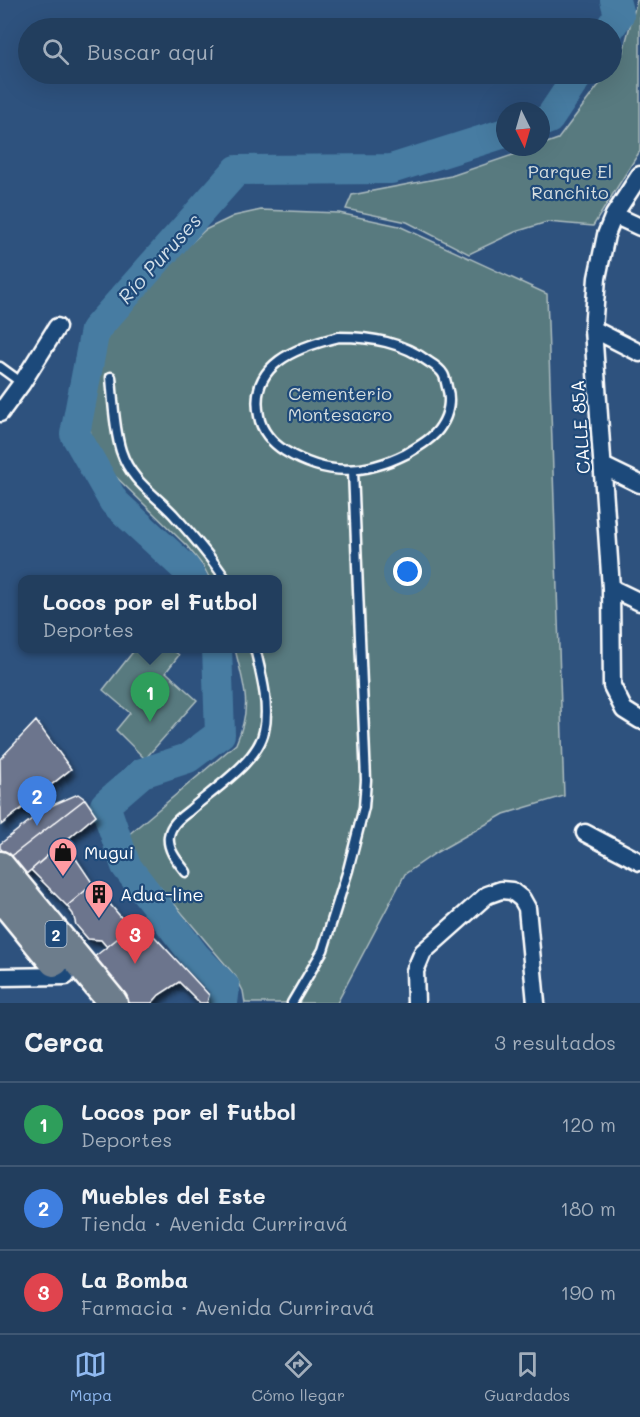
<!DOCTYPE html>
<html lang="es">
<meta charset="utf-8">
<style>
:root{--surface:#223e5e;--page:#2e4967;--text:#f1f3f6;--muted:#a2aebc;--line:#3f5773;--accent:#90b9f0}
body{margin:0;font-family:Mali,sans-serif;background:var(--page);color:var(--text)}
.compass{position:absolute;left:496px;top:102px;width:54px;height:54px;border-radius:50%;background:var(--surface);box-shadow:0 6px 24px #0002;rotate:175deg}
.you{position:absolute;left:408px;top:572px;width:21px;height:21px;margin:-15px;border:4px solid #fff;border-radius:50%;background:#1a73e8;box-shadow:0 0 0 9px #1a73e833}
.badge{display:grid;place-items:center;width:39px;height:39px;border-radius:50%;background:var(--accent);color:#fff;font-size:20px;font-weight:700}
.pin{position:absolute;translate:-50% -50px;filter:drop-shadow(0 2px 3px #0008)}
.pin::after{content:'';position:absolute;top:32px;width:21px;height:18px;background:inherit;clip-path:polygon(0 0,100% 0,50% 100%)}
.popup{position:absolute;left:18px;top:575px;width:264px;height:78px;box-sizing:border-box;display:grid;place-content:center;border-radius:12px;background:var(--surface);filter:drop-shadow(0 2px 4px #0005);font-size:20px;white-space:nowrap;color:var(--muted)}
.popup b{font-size:22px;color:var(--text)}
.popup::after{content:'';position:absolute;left:50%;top:100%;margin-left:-12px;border:12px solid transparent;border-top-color:var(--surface)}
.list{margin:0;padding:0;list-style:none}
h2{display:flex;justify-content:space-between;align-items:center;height:78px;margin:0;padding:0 24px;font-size:26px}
h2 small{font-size:20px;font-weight:400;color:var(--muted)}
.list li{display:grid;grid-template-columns:39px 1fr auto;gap:18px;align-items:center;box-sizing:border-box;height:84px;padding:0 24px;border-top:2px solid var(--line)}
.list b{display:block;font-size:22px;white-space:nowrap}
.list p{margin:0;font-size:20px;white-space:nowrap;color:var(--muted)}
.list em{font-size:20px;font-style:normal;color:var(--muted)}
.icon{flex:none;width:33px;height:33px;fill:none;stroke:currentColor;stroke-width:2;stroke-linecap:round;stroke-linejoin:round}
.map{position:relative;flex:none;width:640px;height:1003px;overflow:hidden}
.search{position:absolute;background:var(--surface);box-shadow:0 6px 24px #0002;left:18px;right:18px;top:18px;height:66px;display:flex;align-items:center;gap:15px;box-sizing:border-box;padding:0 21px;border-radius:33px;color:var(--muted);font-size:22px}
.sheet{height:330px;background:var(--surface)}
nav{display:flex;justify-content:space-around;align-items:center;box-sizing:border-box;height:84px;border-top:2px solid var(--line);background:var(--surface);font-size:16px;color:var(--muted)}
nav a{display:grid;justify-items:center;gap:3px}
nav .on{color:var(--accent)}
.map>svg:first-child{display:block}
</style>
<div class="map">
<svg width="640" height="1003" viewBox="0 0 640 1003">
<defs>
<filter id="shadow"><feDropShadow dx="3.5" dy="6" stdDeviation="3" flood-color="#0009"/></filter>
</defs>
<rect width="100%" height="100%" fill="#2e527e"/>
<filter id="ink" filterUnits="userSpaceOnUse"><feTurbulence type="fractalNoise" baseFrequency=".0167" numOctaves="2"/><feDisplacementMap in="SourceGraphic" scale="12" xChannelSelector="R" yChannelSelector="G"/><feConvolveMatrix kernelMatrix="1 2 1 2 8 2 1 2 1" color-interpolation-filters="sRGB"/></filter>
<g filter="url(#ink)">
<path fill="#597a7f" stroke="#acbcbf" stroke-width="1.5" d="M637,0H640V151L593,226L547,222L515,232L469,254L407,222L346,209L352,195L451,176L536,147H541V145L558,139L607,74H612V67L623,52Z
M261,210L339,213L399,226L547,294L564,796L504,814L437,852L405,874L337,1003H245L243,991L236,977L121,841L236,744C253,705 244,687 235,649L278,648V580L210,579L203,566L187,546L110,471L92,443L88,413L92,381L106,339L150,281L205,230L234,216Z
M136,648L172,649L179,655L166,672L197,700L145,759L116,730L130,713L103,690Z"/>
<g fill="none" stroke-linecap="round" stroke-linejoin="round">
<path stroke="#467ca2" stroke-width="30" d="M610,28L619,15L615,0
M541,122L549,119L579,74
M193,580L185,568L114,502L75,434L95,330L237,170L391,169L505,133
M217,648L220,734L188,758L142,773L105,805L126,866L195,956L225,987L223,1003"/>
</g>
<path fill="#6c748d" stroke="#fff" stroke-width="1.5" filter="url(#shadow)" d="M36,721L71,769L1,825L0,759Z
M78,794L85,799L9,858L0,848V844L46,808Z
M85,799L96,815L25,875L9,858Z
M64,841L93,884L67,906L31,870Z
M93,884L130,928L107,947L101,940L88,939L76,925L73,914L67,906Z
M140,921L209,995L207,1003H200L179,982L159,995L152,1003H123L89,961Z"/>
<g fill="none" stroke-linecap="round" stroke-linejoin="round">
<g stroke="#fff" stroke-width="13">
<path id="service" d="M339,337C372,337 402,342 429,362C434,365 440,369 443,374C445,377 446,383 447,387C451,399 449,414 441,426C434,438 418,447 406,454C364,475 326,476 285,451C272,443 261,430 259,416C248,364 297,347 339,337Z
M0,367L22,383
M111,377C113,399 114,429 121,451C131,481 153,493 173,514C192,535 211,557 226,580
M186,872C178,862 167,850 169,836C171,824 180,818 189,811C211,791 258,762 264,731C270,705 261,674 255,648
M292,1003L323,950L348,870L364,807L366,780L353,471"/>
</g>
<g stroke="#fff" stroke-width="21">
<path id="minor" d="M640,175L614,215L606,235L597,278L593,329L611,588L612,686L624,710L640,720
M614,215L640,227
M593,329L640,353
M0,413L22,383L57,327
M603,466L640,484
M611,588L640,602
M585,833L640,862
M0,977L66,976
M416,1003L415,971L423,952L487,895L501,890L512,891L522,899L527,908L536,1003"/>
</g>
<g stroke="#fff" stroke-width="33">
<path id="trunk" d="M0,866L113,1003
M0,896L54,962"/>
</g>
<use href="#service" stroke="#1f4a7a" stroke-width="8"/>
<use href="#minor" stroke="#1f4a7a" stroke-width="16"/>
<use href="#trunk" stroke="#6d7d8c" stroke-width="28"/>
</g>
</g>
<defs>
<g id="shop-pin" transform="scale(1.5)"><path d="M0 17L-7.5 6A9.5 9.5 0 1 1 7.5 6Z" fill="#ff9aa2" stroke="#1f4a7a"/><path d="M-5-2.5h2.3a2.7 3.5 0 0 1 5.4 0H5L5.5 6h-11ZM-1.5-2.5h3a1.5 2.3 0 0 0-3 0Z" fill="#111"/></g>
<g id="building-pin" transform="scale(1.5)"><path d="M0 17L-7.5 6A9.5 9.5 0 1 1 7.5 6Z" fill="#ff9aa2" stroke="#1f4a7a"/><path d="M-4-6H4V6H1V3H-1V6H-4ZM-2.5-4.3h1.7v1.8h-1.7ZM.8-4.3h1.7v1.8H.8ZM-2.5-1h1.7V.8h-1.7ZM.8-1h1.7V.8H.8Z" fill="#111"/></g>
</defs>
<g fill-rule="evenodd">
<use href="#shop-pin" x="63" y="852"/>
<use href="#building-pin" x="99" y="894"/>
</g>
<g text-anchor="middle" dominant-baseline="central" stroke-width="4.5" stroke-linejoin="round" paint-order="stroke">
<rect fill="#1f4a7a" stroke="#bcc9d7" stroke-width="1.5" x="45.5" y="921" width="21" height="26" rx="4.5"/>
<g font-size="16" font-weight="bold" fill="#fff">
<text x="56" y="934">2</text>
</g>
<g font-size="18" fill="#d6dedf" stroke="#1f4a7a">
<text x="570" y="171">Parque El<tspan x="570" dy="21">Ranchito</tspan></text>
<text x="340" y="393">Cementerio<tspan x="340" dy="21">Montesacro</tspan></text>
</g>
<g font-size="18" fill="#fff" stroke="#1f4a7a">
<text transform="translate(580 427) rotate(-94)">CALLE 85A</text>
</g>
<g font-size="18" fill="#fff" stroke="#1f4a7a" text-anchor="start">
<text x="84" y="852">Mugui</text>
<text x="120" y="894">Adua-line</text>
</g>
<g font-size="20" font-style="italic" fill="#d1dee8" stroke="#1f4a7a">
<text transform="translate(159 258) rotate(-48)">Río Puruses</text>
</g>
</g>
</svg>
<svg class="compass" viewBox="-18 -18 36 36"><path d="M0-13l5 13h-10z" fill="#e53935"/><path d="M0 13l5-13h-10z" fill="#a2aebc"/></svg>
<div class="you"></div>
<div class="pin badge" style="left:150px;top:722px;background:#2e9e5b">1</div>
<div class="popup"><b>Locos por el Futbol</b>Deportes</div>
<div class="pin badge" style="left:37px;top:826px;background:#3f7fe0">2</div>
<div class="pin badge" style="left:135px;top:964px;background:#e0444e">3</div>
<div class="search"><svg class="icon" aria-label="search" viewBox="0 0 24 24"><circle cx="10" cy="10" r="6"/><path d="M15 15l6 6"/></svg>Buscar aquí</div>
</div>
<section class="sheet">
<h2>Cerca<small>3 resultados</small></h2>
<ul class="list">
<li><span class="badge" style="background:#2e9e5b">1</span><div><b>Locos por el Futbol</b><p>Deportes</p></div><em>120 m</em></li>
<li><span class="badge" style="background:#3f7fe0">2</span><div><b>Muebles del Este</b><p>Tienda · Avenida Curriravá</p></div><em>180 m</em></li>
<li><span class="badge" style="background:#e0444e">3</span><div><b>La Bomba</b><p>Farmacia · Avenida Curriravá</p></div><em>190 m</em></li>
</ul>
</section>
<nav>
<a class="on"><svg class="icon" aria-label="map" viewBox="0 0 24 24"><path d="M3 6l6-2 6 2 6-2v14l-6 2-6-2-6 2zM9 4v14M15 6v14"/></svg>Mapa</a>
<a><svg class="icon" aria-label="directions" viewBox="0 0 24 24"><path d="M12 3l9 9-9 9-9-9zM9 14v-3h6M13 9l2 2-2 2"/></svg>Cómo llegar</a>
<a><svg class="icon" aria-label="saved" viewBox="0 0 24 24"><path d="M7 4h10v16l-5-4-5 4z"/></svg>Guardados</a>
</nav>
